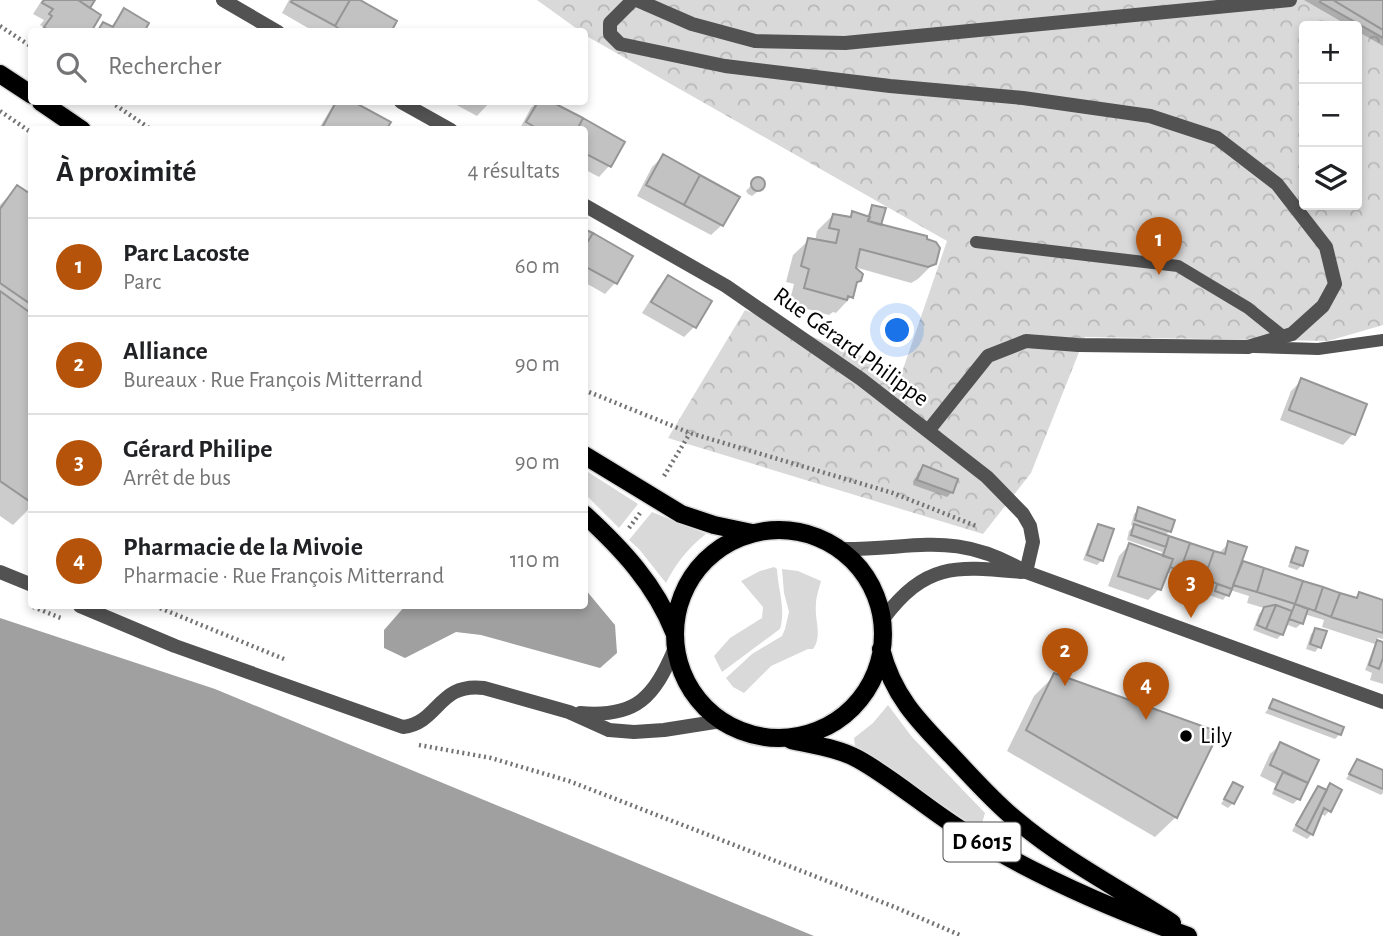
<!DOCTYPE html>
<html lang="fr">
<meta charset="utf-8">
<style>
:root{--surface:#fff;--page:#f6f6f6;--text:#202124;--muted:#757577;--line:#e0e0e0;--accent:#b45309}
body{margin:0;font-family:"Alegreya Sans",sans-serif;background:var(--page);color:var(--text)}
.controls{position:absolute;right:21px;top:21px;display:grid;overflow:hidden;border-radius:7px;box-shadow:0 4px 10px #0003}
.controls button{width:63px;height:63px;display:grid;place-items:center;padding:0;border:0;border-bottom:2px solid var(--line);background:var(--surface);color:var(--text);font:35px sans-serif}
.you{position:absolute;left:898px;top:331px;width:24px;height:24px;margin:-18px;border:5px solid #fff;border-radius:50%;background:#1a73e8;box-shadow:0 0 0 10px #1a73e833}
.badge{display:grid;place-items:center;width:46px;height:46px;border-radius:50%;background:var(--accent);color:#fff;font-size:23px;font-weight:700}
.pin{position:absolute;translate:-50% -58px;filter:drop-shadow(0 2px 4px #0008)}
.pin::after{content:'';position:absolute;top:37px;width:24px;height:21px;background:inherit;clip-path:polygon(0 0,100% 0,50% 100%)}
.list{margin:0;padding:0;list-style:none}
h2{display:flex;justify-content:space-between;align-items:center;height:91px;margin:0;padding:0 28px;font-size:30px}
h2 small{font-size:23px;font-weight:400;color:var(--muted)}
.list li{display:grid;grid-template-columns:46px 1fr auto;gap:21px;align-items:center;box-sizing:border-box;height:98px;padding:0 28px;border-top:2px solid var(--line)}
.list b{display:block;font-size:26px;white-space:nowrap}
.list p{margin:0;font-size:23px;white-space:nowrap;color:var(--muted)}
.list em{font-size:23px;font-style:normal;color:var(--muted)}
.icon{flex:none;width:38px;height:38px;fill:none;stroke:currentColor;stroke-width:2;stroke-linecap:round;stroke-linejoin:round}
.map{position:relative;flex:none;width:1383px;height:936px;overflow:hidden}
.search{position:absolute;background:var(--surface);box-shadow:0 4px 10px #0003;left:28px;top:28px;width:560px;height:77px;display:flex;align-items:center;gap:18px;box-sizing:border-box;padding:0 24px;border-radius:7px;color:var(--muted);font-size:26px}
.panel{position:absolute;background:var(--surface);box-shadow:0 4px 10px #0003;left:28px;top:126px;width:560px;height:483px;border-radius:7px}
.map>svg:first-child{display:block}
</style>
<div class="map">
<svg width="1383" height="936" viewBox="0 0 1383 936">
<defs>
<pattern id="forest-crowns" width="20" height="18" patternUnits="userSpaceOnUse" patternTransform="scale(1.75)"><rect width="20" height="18" fill="#d9d9d9"/><path d="M2 6a3 3 0 1 1 6 0M12 15a3 3 0 1 1 6 0" fill="none" stroke="#b8b8b8"/></pattern>
</defs>
<rect width="100%" height="100%" fill="#fff"/>
<path fill="#d9d9d9" d="M585,470L638,504L619,528L585,494Z
M652,512L706,534C688,548 676,563 666,583L639,549L629,540Z
M774,567L777,569C778,590 786,609 780,629L722,672L714,656L730,638L762,618L763,607L741,581L760,571Z
M782,569L798,571L821,581C819,589 816,597 816,604C814,620 823,635 813,649H808L771,666L744,693L733,687L726,678L752,654L782,636L785,629L789,612L784,593Z
M888,705L912,737L985,813L981,827L977,828L855,746L854,738L873,723Z"/>
<path fill="url(#forest-crowns)" fill-rule="evenodd" d="M537,0H1383V325L1328,341L1085,337L1031,473L983,534L668,438L745,310L902,372L947,241L590,38L585,35L584,32L580,31ZM1304,26H1357V205H1304Z"/>
<path fill="#a0a0a0" d="M585,589L615,625L617,653L600,668L481,635L456,632L405,658L384,648V630L405,606H584Z
M0,618L215,689L814,936H0Z"/>
<path fill="#0003" d="M42,0H92L88,8L89,32H40L43,27L40,25L44,20L33,14Z
M289,0H356L389,32H315L282,13Z
M1304,0H1383V46L1357,31V26H1349Z
M124,10L142,32H96L103,24L110,28Z
M335,102H350L388,122L384,130H318Z
M451,102H490L477,116Z
M537,102H548L623,143L609,166L599,177L584,169V130H519L531,108Z
M663,156L722,225L711,235L637,196L652,167Z
M757,179L763,182L762,188L752,196L748,194L746,191Z
M17,187L32,198V506L13,525L0,516V205Z
M873,207L879,226L934,263L918,279L911,283L851,266L860,280L854,285L851,297L836,313L833,312L829,315L789,304L794,284L786,282L793,255L809,240L815,241L817,231L833,215L848,218L853,213L866,217Z
M584,231L631,256L615,283L605,294L584,282Z
M669,277L694,327L684,337L642,313L658,288Z
M1302,380L1365,405L1353,434L1343,445L1280,420L1291,391Z
M923,467L952,492L947,497L913,485L918,472Z
M1139,509L1170,531L1164,536L1218,554L1229,543L1237,568L1243,563L1354,599L1359,594L1383,602V639L1378,638L1375,641L1382,644L1383,641V684L1370,680L1372,673L1365,670L1375,644L1322,627L1324,620L1304,614L1301,624L1296,628L1285,624L1282,634L1277,639L1253,630L1259,614L1264,608L1247,603L1249,596L1230,590L1223,600L1195,590L1197,583L1166,572L1159,589L1148,600L1108,586L1119,556L1129,545L1160,557L1162,552L1127,540L1129,531L1134,526L1131,525L1134,514Z
M1099,526L1102,560L1097,565L1083,560L1094,531Z
M1297,549L1302,565L1297,570L1288,567L1292,554Z
M1316,630L1319,647L1315,652L1306,649L1311,634Z
M1055,675L1176,817L1155,837L1007,751L1034,696Z
M1274,701L1340,734L1335,739L1265,713Z
M1281,744L1316,761L1298,799L1293,804L1272,794L1276,784L1260,776L1270,754Z
M1358,761L1383,772V793L1381,795L1346,779Z
M1233,784V803L1228,808L1221,804Z
M1331,786L1329,811L1325,816L1320,813L1312,834L1307,839L1292,831L1313,793L1318,788L1325,791Z"/>
<path fill="#c2c2c2" stroke="#969696" stroke-width="2" d="M44,0H78L101,15L91,32L74,30L51,32L44,27L52,16L49,14L53,9L42,3Z
M78,0H95L90,8Z
M292,0H350L335,26L291,2Z
M350,0H360L397,21L391,32H344L335,26Z
M1321,0H1333L1383,30V38L1320,2Z
M1333,0H1383V30Z
M124,8L149,23L144,32H97L103,22L113,27Z
M336,102H354L391,122L386,130H325L322,128Z
M538,102H552L583,118L577,130H540L526,122Z
M583,118L625,142L611,167L584,153V130H577Z
M663,154L700,175L684,205L646,185Z
M700,175L740,197L723,226L684,205Z
M751 184a7 7 0 1 1 14 0a7 7 0 1 1-14 0Z
M17,185L32,195V305L0,283V209Z
M872,205L886,208L881,225L868,221Z
M852,211L870,217L868,221L927,236V239L936,242L940,248L936,264L928,267L860,249L856,268L863,274L861,281L857,282L853,298L848,296L847,300L804,288L809,269L801,266L808,238L836,243L839,230L829,228L833,214L851,217Z
M584,229L593,233L584,248Z
M593,233L633,256L617,284L584,266V248Z
M668,275L712,301L696,328L651,302Z
M0,291L32,314V503L0,481Z
M1301,378L1367,404L1355,435L1289,410Z
M923,465L958,479L953,493L917,480Z
M1138,507L1175,520L1171,532L1135,520Z
M1098,524L1114,529L1103,561L1087,555Z
M1134,524L1169,536L1166,547L1131,535Z
M1169,536L1190,543L1180,571L1170,567L1173,559L1163,556Z
M1228,541L1247,547L1232,589L1204,579L1214,551L1225,554Z
M1129,543L1173,559L1161,590L1118,576Z
M1190,543L1214,551L1204,579L1180,571Z
M1296,547L1308,551L1303,566L1291,562Z
M1243,561L1264,568L1257,592L1233,585Z
M1264,568L1303,581L1295,604L1257,592Z
M1303,581L1323,587L1315,611L1295,604Z
M1217,584L1232,589L1229,596L1215,591Z
M1323,587L1340,593L1331,617L1315,611Z
M1359,592L1383,600V633L1331,617L1340,593L1357,598Z
M1295,604L1308,609L1303,624L1289,619Z
M1274,605H1276L1266,629L1257,625L1264,607Z
M1276,605L1292,611L1283,635L1266,629Z
M1315,628L1327,631L1321,648L1310,644Z
M1377,640L1383,642V658L1379,669L1369,665Z
M1054,673L1219,732L1177,818L1026,730Z
M1273,699L1344,727L1341,735L1269,708Z
M1280,742L1319,760L1308,783L1270,765Z
M1357,759L1383,770V789L1349,774Z
M1283,772L1308,783L1300,800L1275,789Z
M1233,782L1243,787L1234,804L1224,799Z
M1330,783L1342,790L1331,812L1324,808L1313,835L1306,831Z
M1318,786L1327,790L1306,831L1296,825Z"/>
<g fill="none" stroke-linecap="round" stroke-linejoin="round">
<g stroke="#dbdbdb" stroke-width="21">
<path id="primary" d="M0,74L32,95
M41,102L82,130
M584,455L681,514L714,525L752,533
M584,514C622,549 655,584 674,632
M675 634a104 104 0 1 1 208 0a104 104 0 1 1-208 0Z
M881,649C893,696 918,721 951,755C972,777 992,800 1015,819C1063,860 1120,889 1172,923
M791,740C813,745 838,748 858,759C894,779 925,807 960,829C1031,874 1109,908 1188,936"/>
</g>
<path stroke="#747474" stroke-width="4.5" stroke-dasharray="2 3.5" stroke-linecap="butt" d="M0,26L32,47
M111,102L152,130
M0,111L32,133
M584,390L690,433L893,493L976,526
M664,476L690,433
M629,528L640,513
M155,606L284,659
M33,607L61,618
M419,745L491,758L569,781L897,908L962,936"/>
<path stroke="#525252" stroke-width="12" d="M976,242L1178,266L1248,308L1284,337
M1255,347L1318,349L1383,340"/>
<path stroke="#525252" stroke-width="14" d="M223,0L278,32
M633,0L610,23V34L620,44L725,66L890,86L1023,98L1150,116L1217,138L1277,184L1326,247L1335,284L1323,306L1292,334L1248,347L1078,345L1026,341L988,356L928,431
M637,0L692,24L755,41L845,43L1290,0
M401,102L451,130
M584,205L726,286L861,379L987,477L1023,514L1030,526L1033,542L1026,572
M0,572L32,585
M80,606L175,646L403,727C439,723 438,682 484,688L569,712L609,730L634,732L664,730L721,721
M580,713C637,718 654,697 675,648"/>
<path stroke="#525252" stroke-width="14" d="M840,549C916,550 954,529 1026,572L1383,702
M883,619C926,562 956,566 1021,572"/>
<use href="#primary" stroke="#000" stroke-width="18"/>
</g>
<circle fill="#000" stroke="#fff" stroke-width="2.5" cx="1186" cy="736" r="7"/>
<g text-anchor="middle" dominant-baseline="central" stroke-width="5" stroke-linejoin="round" paint-order="stroke">
<rect fill="#fff" stroke="#4c4c4c" stroke-width="2" x="943.5" y="822.5" width="77" height="39" rx="5"/>
<g font-size="23" font-weight="bold" fill="#000">
<text x="982" y="842">D 6015</text>
</g>
<g font-size="24" fill="#000" stroke="#fff">
<text transform="translate(851 347) rotate(36)">Rue Gérard Philippe</text>
</g>
<g font-size="24" fill="#000" stroke="#fff" text-anchor="start">
<text x="1200" y="736">Lily</text>
</g>
</g>
</svg>
<div class="controls">
<button>+</button>
<button>−</button>
<button><svg class="icon" aria-label="layers" viewBox="0 0 24 24"><path d="M12 4l9 5-9 5-9-5zM3 14l9 5 9-5"/></svg></button>
</div>
<div class="you"></div>
<div class="pin badge" style="left:1159px;top:275px">1</div>
<div class="pin badge" style="left:1065px;top:686px">2</div>
<div class="pin badge" style="left:1191px;top:618px">3</div>
<div class="pin badge" style="left:1146px;top:720px">4</div>
<div class="search"><svg class="icon" aria-label="search" viewBox="0 0 24 24"><circle cx="10" cy="10" r="6"/><path d="M15 15l6 6"/></svg>Rechercher</div>
<section class="panel">
<h2>À proximité<small>4 résultats</small></h2>
<ul class="list">
<li><span class="badge">1</span><div><b>Parc Lacoste</b><p>Parc</p></div><em>60 m</em></li>
<li><span class="badge">2</span><div><b>Alliance</b><p>Bureaux · Rue François Mitterrand</p></div><em>90 m</em></li>
<li><span class="badge">3</span><div><b>Gérard Philipe</b><p>Arrêt de bus</p></div><em>90 m</em></li>
<li><span class="badge">4</span><div><b>Pharmacie de la Mivoie</b><p>Pharmacie · Rue François Mitterrand</p></div><em>110 m</em></li>
</ul>
</section>
</div>
